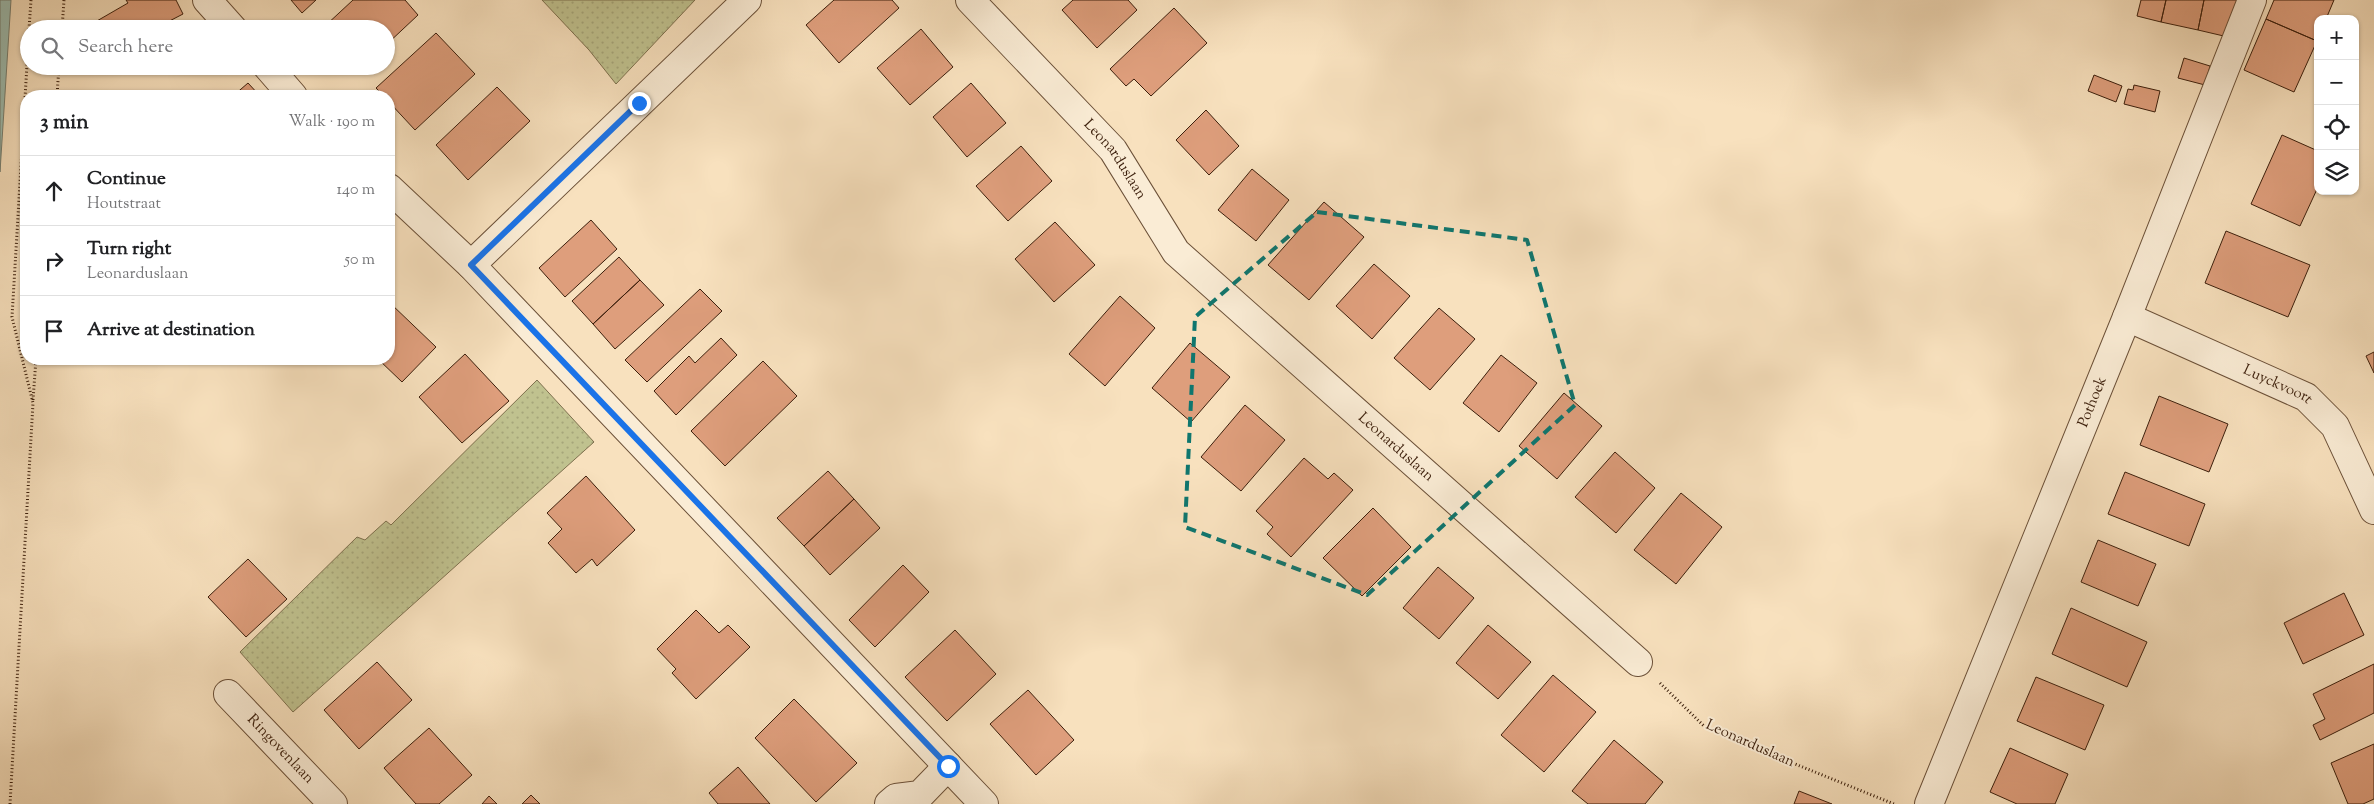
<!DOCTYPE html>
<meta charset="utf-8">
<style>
:root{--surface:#fff;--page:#f6f6f6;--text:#202124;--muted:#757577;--line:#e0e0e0}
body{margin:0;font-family:"Sorts Mill Goudy",serif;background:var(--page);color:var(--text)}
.controls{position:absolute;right:15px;top:15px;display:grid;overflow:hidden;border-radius:10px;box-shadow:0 1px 4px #0004}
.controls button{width:45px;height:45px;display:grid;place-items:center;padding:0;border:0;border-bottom:1px solid var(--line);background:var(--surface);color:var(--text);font:25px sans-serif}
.stop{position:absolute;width:15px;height:15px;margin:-11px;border:4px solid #1a73e8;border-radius:50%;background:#fff}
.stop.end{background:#1a73e8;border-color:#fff;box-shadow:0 1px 5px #0008}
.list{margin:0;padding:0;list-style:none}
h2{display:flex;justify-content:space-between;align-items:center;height:65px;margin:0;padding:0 20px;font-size:21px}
h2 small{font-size:16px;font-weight:400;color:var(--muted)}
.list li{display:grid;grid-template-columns:32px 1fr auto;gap:15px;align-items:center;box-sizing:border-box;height:70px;padding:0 20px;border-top:1px solid var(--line)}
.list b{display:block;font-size:19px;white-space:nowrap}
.list p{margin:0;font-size:16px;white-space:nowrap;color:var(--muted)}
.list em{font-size:16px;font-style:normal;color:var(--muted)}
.icon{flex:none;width:28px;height:28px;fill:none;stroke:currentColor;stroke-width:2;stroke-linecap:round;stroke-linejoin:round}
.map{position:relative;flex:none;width:2374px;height:804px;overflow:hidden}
.search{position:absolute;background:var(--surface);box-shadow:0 1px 4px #0004;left:20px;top:20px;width:375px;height:55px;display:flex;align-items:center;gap:12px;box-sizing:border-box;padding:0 18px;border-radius:28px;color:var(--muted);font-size:19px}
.panel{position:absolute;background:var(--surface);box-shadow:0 1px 4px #0004;left:20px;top:90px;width:375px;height:275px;border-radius:20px}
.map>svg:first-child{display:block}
</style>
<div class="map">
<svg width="2374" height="804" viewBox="0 0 2374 804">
<defs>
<pattern id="grass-dots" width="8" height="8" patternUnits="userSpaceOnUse" patternTransform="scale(1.25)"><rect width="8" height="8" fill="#c0c28f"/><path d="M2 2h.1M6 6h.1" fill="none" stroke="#a6a67a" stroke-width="1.8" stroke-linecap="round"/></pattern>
</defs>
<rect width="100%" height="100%" fill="#f8e1be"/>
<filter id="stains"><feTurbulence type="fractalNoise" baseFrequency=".004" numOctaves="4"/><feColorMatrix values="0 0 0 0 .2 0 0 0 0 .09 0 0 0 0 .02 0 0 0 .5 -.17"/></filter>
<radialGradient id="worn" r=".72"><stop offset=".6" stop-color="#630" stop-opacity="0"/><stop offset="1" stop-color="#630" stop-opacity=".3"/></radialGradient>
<path fill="url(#grass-dots)" stroke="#7e704e" d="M542,0H695L616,84L589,50Z
M537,380L594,442L293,712L240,652L357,537L365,540L386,521L391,525Z"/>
<path fill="#9dbeb2" stroke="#767e70" d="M0,0H11L0,172Z"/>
<path fill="#de9e7c" stroke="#3c1f0c" d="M126,0H176L183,14L154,29H83L128,3Z
M291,0H316L302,13Z
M353,0H405L418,15L386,45V29H327L325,26Z
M834,0H892L899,8L839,63L806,25Z
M1073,0H1128L1137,10L1097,48L1062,10Z
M2141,0H2166L2161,22L2137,16Z
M2166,0H2204L2198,30L2161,22Z
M2204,0H2237L2228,37L2198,30Z
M2274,0H2334L2326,19H2318L2317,41L2266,19Z
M1174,8L1207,43L1151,96L1134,79L1126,86L1110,69Z
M2266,19L2317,41L2294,92L2244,70Z
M921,29L953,67L910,105L877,68Z
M436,33L475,74L415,130L389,102V96H384L376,88Z
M2184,58L2210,66L2205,85L2178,78Z
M2094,75L2122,86L2116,102L2088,91Z
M248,83L260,96H233Z
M971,83L1006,123L967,157L933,117Z
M2134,85L2160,91L2155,112L2124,104L2128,89L2133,90Z
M497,87L530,121L468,180L436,145Z
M1206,110L1239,146L1209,175L1176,140Z
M2282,135L2318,151V187L2300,226L2251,204Z
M1021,146L1052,181L1008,221L976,186Z
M1252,169L1289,200L1256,241L1218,210Z
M1324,202L1364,237L1309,300L1268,265Z
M591,220L617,249L565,297L539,268Z
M1055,222L1095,265L1054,302L1015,259Z
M2226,231L2310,265L2288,317L2205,283Z
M619,257L640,280L593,324L572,301Z
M1374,264L1410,296L1372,339L1336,306Z
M640,280L664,305L615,349L593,324Z
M700,289L722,311L647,382L625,360Z
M1120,296L1155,328L1105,386L1069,354Z
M390,303L436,347L402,382L378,359H389Z
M1439,308L1475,339L1430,390L1394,358Z
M721,338L737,355L676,415L654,391L689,356L695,363Z
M1190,343L1230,377L1191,422L1152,388Z
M2374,352V373L2366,356Z
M465,354L509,401L462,443L419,397Z
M1501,355L1537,383L1499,432L1463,403Z
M763,361L797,396L725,466L691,431Z
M1564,393L1602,426L1557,479L1519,446Z
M2159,396L2228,424L2209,472L2140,445Z
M1245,405L1285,440L1241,491L1201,457Z
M1615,452L1655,488L1616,533L1575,497Z
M1304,458L1328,479L1334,473L1353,490L1291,557L1267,534L1273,527L1256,511Z
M828,471L854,499L804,546L777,518Z
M2125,472L2205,504L2189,546L2108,514Z
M586,476L635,530L597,566L592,559L576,573L548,543L562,529L547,513Z
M1681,493L1722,527L1676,584L1634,550Z
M854,499L880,528L830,575L804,546Z
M1373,508L1411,547L1362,596L1323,558Z
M2098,540L2156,564L2138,606L2081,582Z
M248,559L287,599L246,637L208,597Z
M903,565L929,592L875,647L849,620Z
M1438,567L1474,598L1439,639L1403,608Z
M2344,593L2364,635L2303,664L2284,623Z
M2071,608L2147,642L2127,687L2052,654Z
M696,610L719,633L728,625L750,647L696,699L672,673L676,669L657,649Z
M1488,625L1531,662L1498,699L1456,663Z
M955,630L996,674L947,721L905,677Z
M377,662L412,700L359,749L324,710Z
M2374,664V713L2320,740L2313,725L2325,719L2313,694Z
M1553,675L1596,712L1544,772L1501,735Z
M2036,677L2104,705L2085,750L2017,721Z
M1028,690L1074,740L1036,775L990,724Z
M794,699L857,763L816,802L755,738Z
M429,728L472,775L439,804H416L384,768Z
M1614,740L1663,782L1645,804H1588L1572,791Z
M2374,744V799L2363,804H2348L2331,763Z
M2010,748L2068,774L2055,804H2017L1990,792Z
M738,767L770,804H718L709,793Z
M1799,791L1832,804H1794Z
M531,795L540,804H522Z
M489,796L497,804H482Z"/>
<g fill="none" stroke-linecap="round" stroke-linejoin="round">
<g stroke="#6b5038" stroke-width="30">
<g id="minor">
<path d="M207,0L233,29"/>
<path id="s1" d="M970,0L1113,150L1176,252L1638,662"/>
<path d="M267,66L293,96"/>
<path d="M389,188L471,265L984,804"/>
<path d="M471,265L747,0"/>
<path id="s2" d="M2127,317L2306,397L2335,426L2374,510"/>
<path id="s3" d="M228,694L333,804"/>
<path d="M889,804L896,798L920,795L948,766"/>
<path id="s4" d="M1929,804L2127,317L2252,0"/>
</g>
</g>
<path stroke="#3c1f0c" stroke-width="3" stroke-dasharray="1 2.5" stroke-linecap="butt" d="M29,29L31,0
M62,29L64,0
M57,96L59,66
M33,400L36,359
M1660,683L1706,728L1894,804
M10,804L33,403L12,317L29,31"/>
<use href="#minor" stroke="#faecd5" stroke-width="28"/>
</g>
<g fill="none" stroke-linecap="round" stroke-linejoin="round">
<path stroke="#1a73e8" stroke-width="6" d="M639,103L471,265L948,766"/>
</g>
<path fill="none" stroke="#0f766e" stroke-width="4" stroke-dasharray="10 6" stroke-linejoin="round" d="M1317,212L1527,240L1575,405L1367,595L1185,527L1195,317Z"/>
<g text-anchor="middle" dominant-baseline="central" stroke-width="4" stroke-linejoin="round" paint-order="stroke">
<g font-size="15" fill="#3c1f0c" stroke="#faecd5">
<text stroke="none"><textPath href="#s1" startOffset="216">Leonarduslaan</textPath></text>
<text stroke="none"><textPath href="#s2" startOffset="165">Luyckvoort</textPath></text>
<text stroke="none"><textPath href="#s4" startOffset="434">Pothoek</textPath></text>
<text stroke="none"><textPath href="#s1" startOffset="621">Leonarduslaan</textPath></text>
<text transform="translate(1750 744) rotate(24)">Leonarduslaan</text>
<text stroke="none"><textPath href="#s3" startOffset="76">Ringovenlaan</textPath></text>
</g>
</g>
<rect width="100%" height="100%" filter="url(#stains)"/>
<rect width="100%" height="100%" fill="url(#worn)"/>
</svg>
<div class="controls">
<button>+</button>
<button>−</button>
<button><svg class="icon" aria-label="locate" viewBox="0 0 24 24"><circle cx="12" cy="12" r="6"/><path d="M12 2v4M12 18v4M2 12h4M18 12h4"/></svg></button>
<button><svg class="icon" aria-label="layers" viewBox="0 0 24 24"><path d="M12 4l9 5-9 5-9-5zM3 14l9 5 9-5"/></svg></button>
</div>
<div class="stop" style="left:948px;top:766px"></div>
<div class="stop end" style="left:639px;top:103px"></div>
<div class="search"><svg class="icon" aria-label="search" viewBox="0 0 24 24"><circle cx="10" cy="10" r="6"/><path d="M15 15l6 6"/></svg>Search here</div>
<section class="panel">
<h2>3 min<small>Walk · 190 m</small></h2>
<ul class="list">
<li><svg class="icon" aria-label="ahead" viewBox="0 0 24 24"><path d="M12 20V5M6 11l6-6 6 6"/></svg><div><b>Continue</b><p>Houtstraat</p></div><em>140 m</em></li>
<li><svg class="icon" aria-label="right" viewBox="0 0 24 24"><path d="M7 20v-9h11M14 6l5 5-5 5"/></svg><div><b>Turn right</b><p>Leonarduslaan</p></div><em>50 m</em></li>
<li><svg class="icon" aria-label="arrive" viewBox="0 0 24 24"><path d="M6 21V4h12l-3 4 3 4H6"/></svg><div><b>Arrive at destination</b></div></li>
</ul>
</section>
</div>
